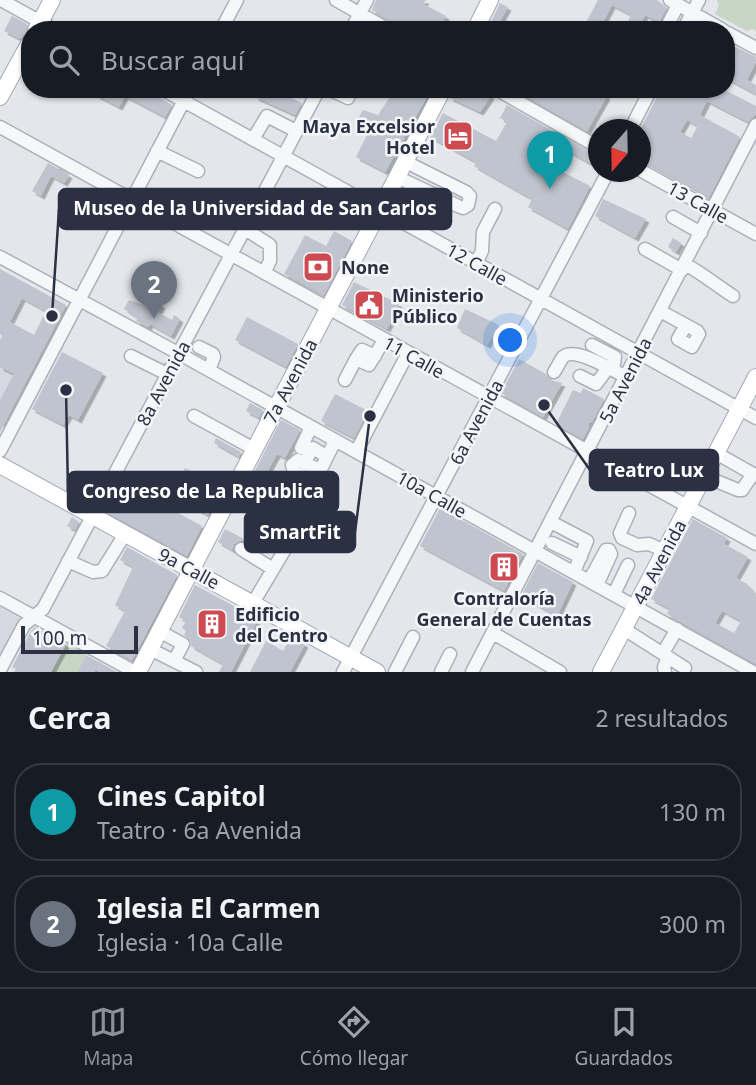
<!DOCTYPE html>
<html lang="es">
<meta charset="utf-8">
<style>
:root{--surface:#171b24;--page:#20242c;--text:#f1f3f6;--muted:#9ea1a6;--line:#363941;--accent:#8c9099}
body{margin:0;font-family:"Noto Sans",sans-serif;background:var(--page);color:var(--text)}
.compass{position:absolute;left:588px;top:119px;width:63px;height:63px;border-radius:50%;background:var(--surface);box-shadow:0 2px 5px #0004;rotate:200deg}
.scale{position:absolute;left:21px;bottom:18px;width:117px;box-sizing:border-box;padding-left:7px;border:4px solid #2b3143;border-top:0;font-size:19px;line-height:24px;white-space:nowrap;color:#2b3143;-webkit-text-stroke:5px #f3f5f8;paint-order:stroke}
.you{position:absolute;left:511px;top:341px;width:24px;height:24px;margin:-18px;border:5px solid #fff;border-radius:50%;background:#1a73e8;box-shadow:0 0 0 10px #1a73e833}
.badge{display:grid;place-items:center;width:46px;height:46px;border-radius:50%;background:var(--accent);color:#fff;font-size:23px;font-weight:700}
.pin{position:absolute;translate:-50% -58px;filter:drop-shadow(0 2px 4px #0008)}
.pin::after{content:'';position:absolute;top:37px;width:24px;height:21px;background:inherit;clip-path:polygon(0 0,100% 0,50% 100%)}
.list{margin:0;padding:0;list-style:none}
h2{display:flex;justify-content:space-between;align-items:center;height:91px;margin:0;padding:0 28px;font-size:30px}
h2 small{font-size:23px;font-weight:400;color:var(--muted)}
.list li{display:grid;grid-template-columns:46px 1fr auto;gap:21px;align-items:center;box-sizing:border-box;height:98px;margin:0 14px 14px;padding:0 14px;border:2px solid var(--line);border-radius:28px}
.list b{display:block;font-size:26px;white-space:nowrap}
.list p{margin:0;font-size:23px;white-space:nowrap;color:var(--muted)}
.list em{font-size:23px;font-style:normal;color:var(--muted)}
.icon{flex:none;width:38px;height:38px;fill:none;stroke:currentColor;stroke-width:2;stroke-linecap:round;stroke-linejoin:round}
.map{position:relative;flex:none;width:756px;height:672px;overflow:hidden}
.search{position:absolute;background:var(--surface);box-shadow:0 2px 5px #0004;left:21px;right:21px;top:21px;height:77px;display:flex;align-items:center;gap:18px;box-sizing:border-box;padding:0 24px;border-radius:28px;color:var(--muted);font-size:26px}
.sheet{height:315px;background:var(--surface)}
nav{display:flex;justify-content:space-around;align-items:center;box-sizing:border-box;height:98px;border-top:2px solid var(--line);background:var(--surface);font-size:19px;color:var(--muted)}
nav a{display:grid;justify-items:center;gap:4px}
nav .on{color:var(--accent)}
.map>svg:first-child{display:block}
</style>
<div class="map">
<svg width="756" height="672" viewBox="0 0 756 672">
<defs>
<filter id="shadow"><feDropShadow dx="3.5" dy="3.5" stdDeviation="0" flood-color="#0004"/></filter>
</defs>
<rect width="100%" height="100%" fill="#e3e6eb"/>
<path fill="#d5d8e0" d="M0,351L33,369L0,432Z
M0,607L21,619L0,658Z"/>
<path fill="#c7d5c5" d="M717,0H756V31L752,29L747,31L715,14L719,6Z
M68,640L88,651L77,672H51Z"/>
<path fill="#c0c4ce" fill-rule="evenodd" filter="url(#shadow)" d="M376,0H426L423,4L446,16L438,30H401L393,22L372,10Z
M598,0H657L667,8L659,22L645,15L638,30H624L631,15L612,5L599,30H582Z
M500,3L508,7L499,23L511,30H487Z
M12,16L27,24L26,32L20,39L4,31Z
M726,42L756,57V62L747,80L756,85V94L726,78Z
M99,89H152L157,96L172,105L165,117L125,96L119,107L96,95Z
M258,89H273L302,103L295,115L255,97Z
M395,89H431L385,172L356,157L367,135L355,124L363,110L378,115Z
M453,89H483L491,96L480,112L450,98Z
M514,89H595L607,96L587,131Z
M661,89H723L756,106V114L748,122L707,101L700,115L740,137L709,197L640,159V130ZM687,120L698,126L691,138L680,132Z
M507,105L598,156V168L554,143L547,157L556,162L553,167L590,186L568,229L528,207L532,199L474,166L476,162L430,137L443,113L496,141L507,122L500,118Z
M48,163L69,175L64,183L51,176L41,196L32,191Z
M603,199L646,219L635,238L595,216Z
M334,231L352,241L324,295L284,274L305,235L326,246Z
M673,238L681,243L676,252L668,247Z
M0,269L66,305L0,432V400L14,374L0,367V340L2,336L0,334ZM22,298L46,311L34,335L10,322Z
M354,282L399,304L387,329L342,305Z
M149,297L162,305L158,312L172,320L174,315L180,319L171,336L150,324L148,327L136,321L138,318L124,309L129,300L144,305Z
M465,309L499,325L487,345L457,328Z
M247,317L298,344L286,367L235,340Z
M62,352L103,373L78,420L69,415L63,425L32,409Z
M519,359L546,374L550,380L562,383L543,417L501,393Z
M583,388L604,399L592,422L589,423V427L583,439L556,424L573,390L581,393Z
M335,394L368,411L354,438L321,421Z
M250,403L263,410L259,418L246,411Z
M281,420L300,430L285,458L277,454L266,474L301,494L288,516L244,492Z
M216,438L241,452L239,457L214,443Z
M185,468L223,487L208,515L181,501L188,489L177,483Z
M125,472L167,494L161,504L202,526L187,556L105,511Z
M440,508L523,554L504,591L420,546Z
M72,517L79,522L75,530L67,526Z
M693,519L727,538L724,544L748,557L736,578L747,584L756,594V664L667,614L670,609L651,599ZM722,611L741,621L734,633L715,623Z
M225,529L244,539L234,544L232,550L218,542Z
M127,547L177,575L132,660L106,646L125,611L115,605L133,567L120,560Z
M538,563L573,582L557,616L521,596Z
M195,585L247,613L245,616L257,621L231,672H219L223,664L191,646V640L184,635L186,631L182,628L186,621L179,617Z
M35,627L66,644L51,672H14L16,669L12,667L31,631Z
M291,637L305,644L290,672H250L266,641L283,651Z
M86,655L117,672H100L95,669L94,672H77Z"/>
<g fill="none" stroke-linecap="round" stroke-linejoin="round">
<path stroke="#bec2c9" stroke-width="12" stroke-dasharray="12 6" stroke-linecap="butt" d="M58,180L64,171"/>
<g stroke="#acb0b9" stroke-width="15">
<path id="minor" d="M1,0L55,30
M336,0L389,30
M670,0L723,30
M221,30L237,0
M351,30L367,0
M665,30L678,5
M683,30L699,0
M726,32L756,48
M162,89L756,418
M329,89L348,98
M496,89L598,147
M0,127L756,544
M630,130L651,89
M253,139L267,116L296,131
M157,151L198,171
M640,170L756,234
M397,177L458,206L463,208L468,205L470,196L466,192L406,162
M673,217L701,233
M245,229L270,245V261L264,273
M645,249L682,270
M0,257L178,353L753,672
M476,263L482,251L483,232L495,209
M685,264C703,274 716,285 733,296
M660,311L697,331L699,334L692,347L678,339L686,325
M592,345L615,357L613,370
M199,347L213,354L214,357L209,370
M131,356L167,374
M356,359L362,350L375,356
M554,372C557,368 560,361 563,357C575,346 614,371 626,377
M580,376L596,384L608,368
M345,380L356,359L369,365L384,340
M194,416L254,449
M301,448L311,427
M0,451L190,89
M356,452L408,353
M716,453L753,474
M304,463L313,448L326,456
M318,475L335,441
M704,476L738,490H742L753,474L756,475
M316,481L294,472L292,465L298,460L320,470
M629,513L620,533L622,538L637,545L649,544L665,551
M551,522L587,541L574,572
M552,543L581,557
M241,549L273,569
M68,561L93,572L102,571L125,534
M589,581L606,550H609L611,554L597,585
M614,594L628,565
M0,598L135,672
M253,603L294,534
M624,629L668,657L664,667L665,672
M159,631L183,644L174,661
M493,633L560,672
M150,649L196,672
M663,653L677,629
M668,657L685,668
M0,670L24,625L43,609L319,89
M343,672L608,172
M395,672L413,637
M441,672L450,654
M472,672L756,125"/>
</g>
<g stroke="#a3a8b7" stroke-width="18">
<path id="major" d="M36,30L52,0
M475,30L490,0
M0,97L30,42
M0,465L377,672
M138,672L443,89
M601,672L756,377"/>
</g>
<use href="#minor" stroke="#f6f7f9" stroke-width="12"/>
<use href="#major" stroke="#fff" stroke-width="16"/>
</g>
<defs>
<g id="hotel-square" transform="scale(1.575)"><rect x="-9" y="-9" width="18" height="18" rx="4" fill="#cd4b50" stroke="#f3f5f8"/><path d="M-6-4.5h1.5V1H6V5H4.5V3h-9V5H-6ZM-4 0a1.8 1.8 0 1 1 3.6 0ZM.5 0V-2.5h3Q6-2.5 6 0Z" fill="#fff"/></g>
<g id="bank-square" transform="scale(1.575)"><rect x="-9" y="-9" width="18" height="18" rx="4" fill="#cd4b50" stroke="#f3f5f8"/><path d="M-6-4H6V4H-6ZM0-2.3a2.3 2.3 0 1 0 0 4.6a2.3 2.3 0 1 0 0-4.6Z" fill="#fff"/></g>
<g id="civic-square" transform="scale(1.575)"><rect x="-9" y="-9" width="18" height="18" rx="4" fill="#cd4b50" stroke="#f3f5f8"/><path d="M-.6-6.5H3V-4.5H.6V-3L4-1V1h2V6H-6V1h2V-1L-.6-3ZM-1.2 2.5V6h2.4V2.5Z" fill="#fff"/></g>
<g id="building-square" transform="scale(1.575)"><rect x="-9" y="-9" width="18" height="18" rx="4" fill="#cd4b50" stroke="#f3f5f8"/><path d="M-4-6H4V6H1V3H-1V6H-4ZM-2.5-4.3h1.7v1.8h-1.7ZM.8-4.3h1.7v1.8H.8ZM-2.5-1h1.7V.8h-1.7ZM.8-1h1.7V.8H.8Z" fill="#fff"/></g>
</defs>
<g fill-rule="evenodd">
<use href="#hotel-square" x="458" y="136"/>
<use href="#bank-square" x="318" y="267"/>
<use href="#civic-square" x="369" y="305"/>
<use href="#building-square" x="504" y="567"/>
<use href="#building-square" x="212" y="624"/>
</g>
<g text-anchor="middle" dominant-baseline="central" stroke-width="5" stroke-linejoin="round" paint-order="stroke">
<g font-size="18" font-weight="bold" fill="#2b3143" stroke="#f3f5f8" text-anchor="start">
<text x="435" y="126" text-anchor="end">Maya Excelsior<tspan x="435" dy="21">Hotel</tspan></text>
<text x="341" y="267">None</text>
<text x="392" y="295">Ministerio<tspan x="392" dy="21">Público</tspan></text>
<text x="504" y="598" text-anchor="middle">Contraloría<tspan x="504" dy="21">General de Cuentas</tspan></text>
<text x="235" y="614">Edificio<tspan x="235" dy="21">del Centro</tspan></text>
</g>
<g font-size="18" fill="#2b3143" stroke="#f3f5f8">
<text transform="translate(698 202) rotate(29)">13 Calle</text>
<text transform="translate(477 264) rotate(29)">12 Calle</text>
<text transform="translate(414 357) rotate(29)">11 Calle</text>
<text transform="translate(625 380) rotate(-63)">5a Avenida</text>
<text transform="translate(290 381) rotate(-62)">7a Avenida</text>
<text transform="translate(163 383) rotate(-62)">8a Avenida</text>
<text transform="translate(476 422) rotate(-62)">6a Avenida</text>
<text transform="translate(432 494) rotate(29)">10a Calle</text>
<text transform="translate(659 562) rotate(-62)">4a Avenida</text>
<text transform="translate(189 568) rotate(28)">9a Calle</text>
</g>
</g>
<path fill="none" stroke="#2b3143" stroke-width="2.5" d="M52 316L59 209M544 405L590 470M66 390L68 492M370 416L355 532"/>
<g fill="#2b3143" stroke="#f3f5f8" stroke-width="2.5">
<circle cx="52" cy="316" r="7"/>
<circle cx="544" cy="405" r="7"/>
<circle cx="66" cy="390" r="7"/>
<circle cx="370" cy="416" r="7"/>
</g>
<g fill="#2b3143" stroke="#2b3143" stroke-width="2.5">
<rect x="59" y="189" width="392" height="40" rx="7"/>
<rect x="590" y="450" width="128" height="40" rx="7"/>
<rect x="68" y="472" width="270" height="40" rx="7"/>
<rect x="245" y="512" width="110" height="40" rx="7"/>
</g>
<g font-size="19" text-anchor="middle" font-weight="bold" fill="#fff">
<text x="255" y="215">Museo de la Universidad de San Carlos</text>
<text x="654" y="477">Teatro Lux</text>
<text x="203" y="498">Congreso de La Republica</text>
<text x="300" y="539">SmartFit</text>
</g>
</svg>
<svg class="compass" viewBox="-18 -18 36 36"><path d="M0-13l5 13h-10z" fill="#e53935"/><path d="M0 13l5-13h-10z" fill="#9ea1a6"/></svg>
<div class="scale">100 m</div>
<div class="you"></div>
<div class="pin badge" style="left:550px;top:189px;background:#0f9aa8">1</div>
<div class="pin badge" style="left:154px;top:319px;background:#6b7280">2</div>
<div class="search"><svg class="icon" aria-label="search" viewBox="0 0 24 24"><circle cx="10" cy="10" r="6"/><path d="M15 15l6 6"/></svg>Buscar aquí</div>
</div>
<section class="sheet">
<h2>Cerca<small>2 resultados</small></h2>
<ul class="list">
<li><span class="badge" style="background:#0f9aa8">1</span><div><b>Cines Capitol</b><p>Teatro · 6a Avenida</p></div><em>130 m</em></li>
<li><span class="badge" style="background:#6b7280">2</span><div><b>Iglesia El Carmen</b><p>Iglesia · 10a Calle</p></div><em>300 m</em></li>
</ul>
</section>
<nav>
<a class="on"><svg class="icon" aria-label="map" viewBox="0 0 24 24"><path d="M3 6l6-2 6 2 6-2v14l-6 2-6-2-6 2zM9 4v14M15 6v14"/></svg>Mapa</a>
<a><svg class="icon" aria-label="directions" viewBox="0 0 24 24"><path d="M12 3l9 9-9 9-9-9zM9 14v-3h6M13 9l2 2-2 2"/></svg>Cómo llegar</a>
<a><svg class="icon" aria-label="saved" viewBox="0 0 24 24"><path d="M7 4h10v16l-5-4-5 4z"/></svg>Guardados</a>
</nav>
